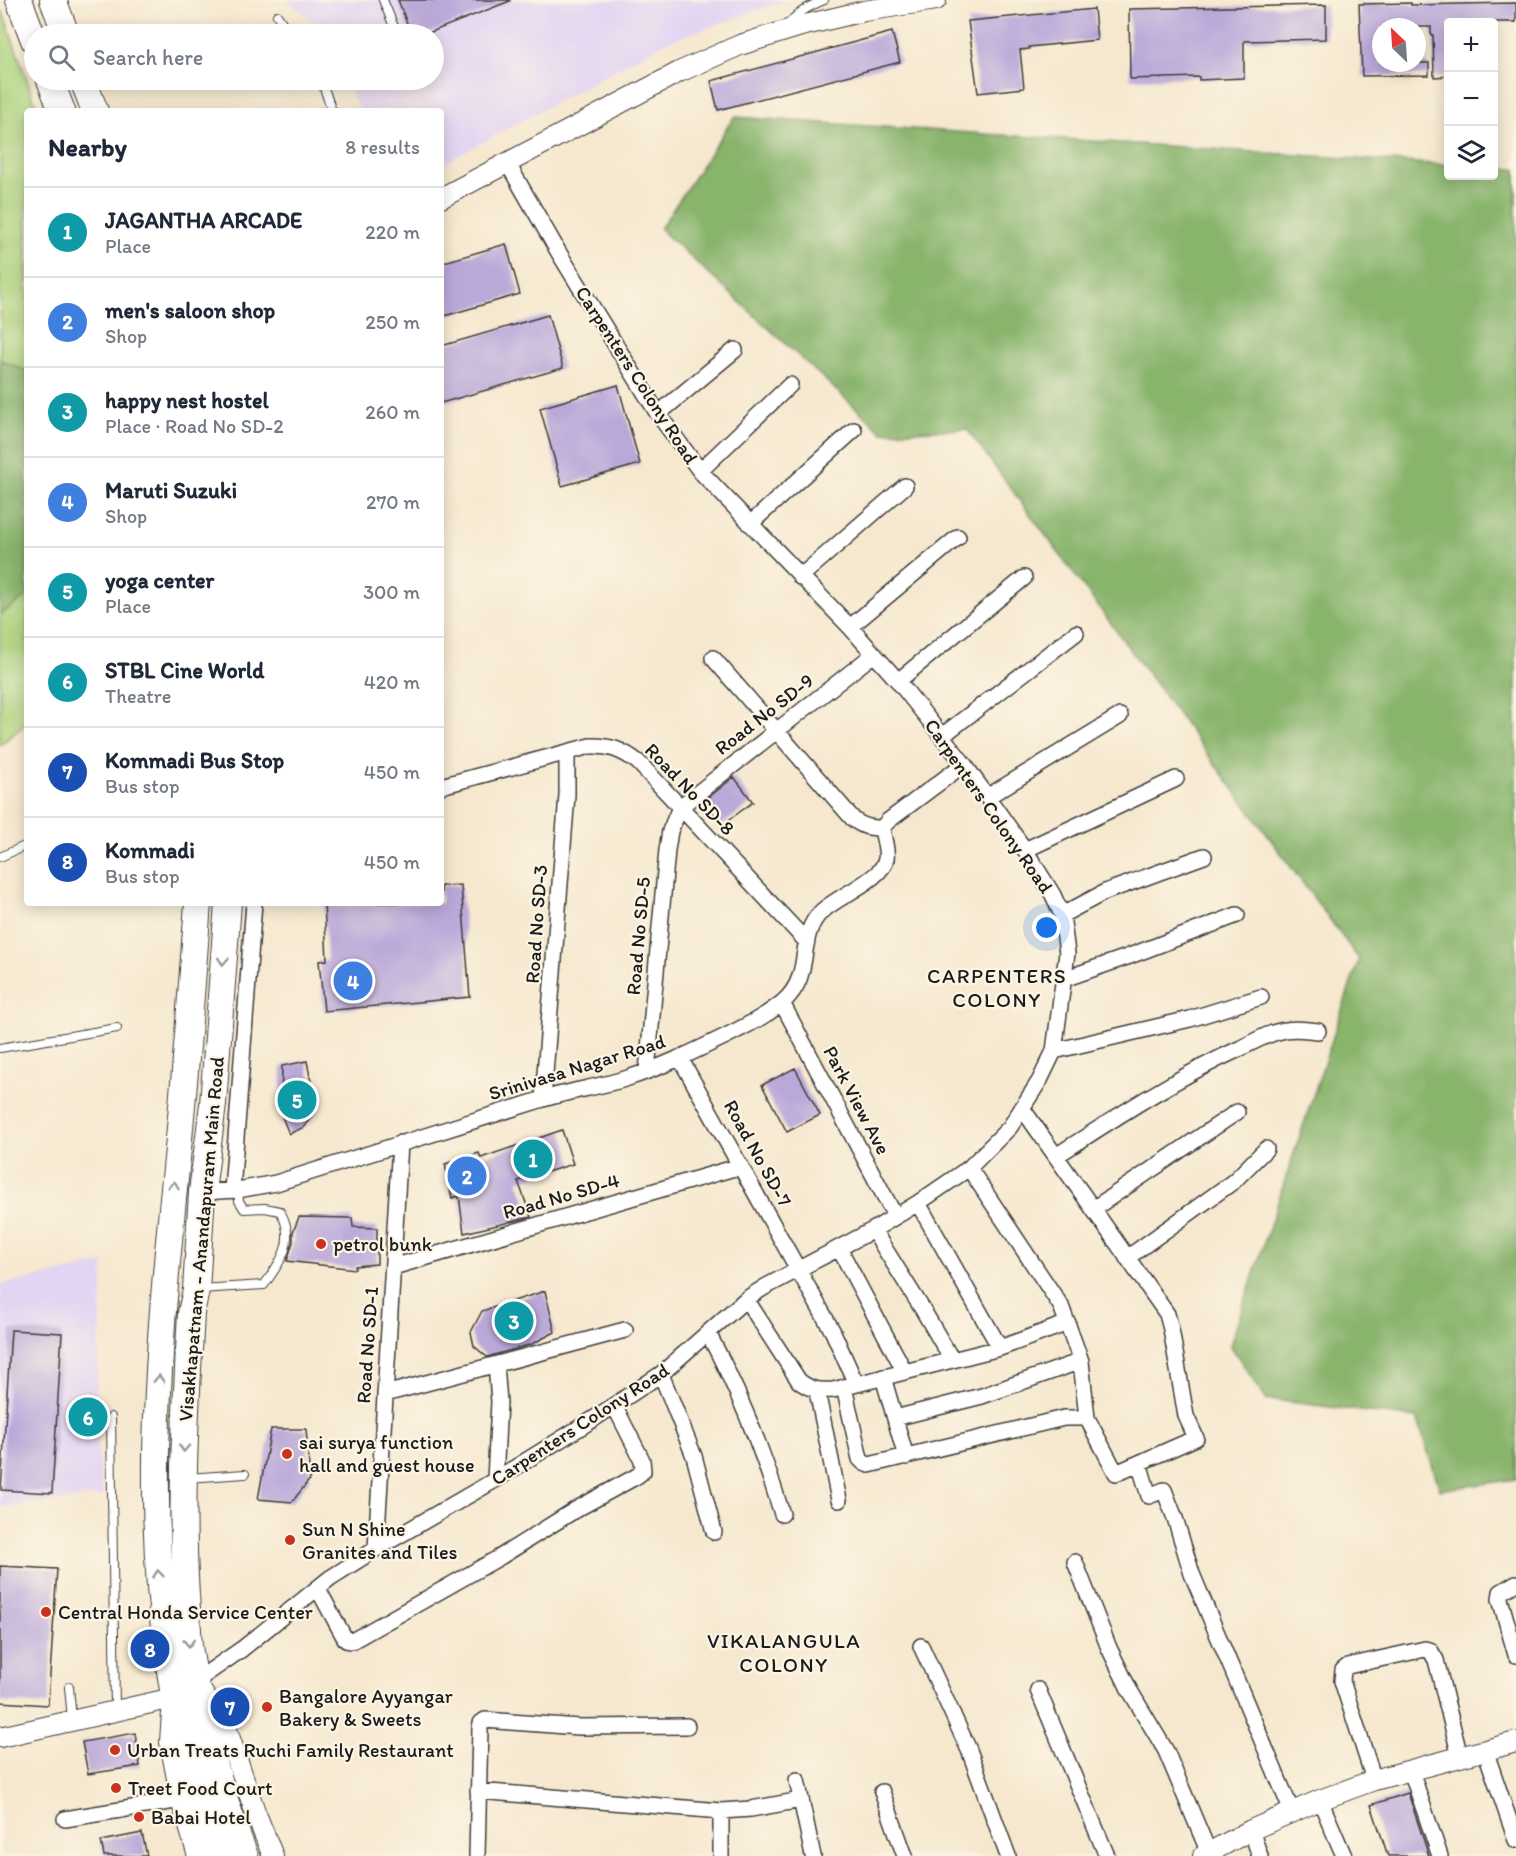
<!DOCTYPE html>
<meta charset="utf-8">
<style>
:root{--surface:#fff;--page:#f6f6f7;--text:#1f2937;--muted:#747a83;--line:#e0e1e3;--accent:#c8321e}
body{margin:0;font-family:Itim,sans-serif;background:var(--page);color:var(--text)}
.controls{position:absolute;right:18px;top:18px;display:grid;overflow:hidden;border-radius:6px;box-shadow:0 3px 15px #0003}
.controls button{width:54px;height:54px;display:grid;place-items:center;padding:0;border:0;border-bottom:2px solid var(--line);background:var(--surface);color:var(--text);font:30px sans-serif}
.compass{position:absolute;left:1372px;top:18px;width:54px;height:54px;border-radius:50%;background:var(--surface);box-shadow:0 3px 15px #0003;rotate:335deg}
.you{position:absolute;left:1047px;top:928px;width:21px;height:21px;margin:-15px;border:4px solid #fff;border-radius:50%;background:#1a73e8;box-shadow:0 0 0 9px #1a73e833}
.badge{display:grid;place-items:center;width:39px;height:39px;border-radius:50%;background:var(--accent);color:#fff;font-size:20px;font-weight:700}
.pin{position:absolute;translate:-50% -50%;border:3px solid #fff;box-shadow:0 2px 6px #0006}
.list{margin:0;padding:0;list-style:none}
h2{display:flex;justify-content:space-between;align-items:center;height:78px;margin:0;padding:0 24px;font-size:26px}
h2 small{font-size:20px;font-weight:400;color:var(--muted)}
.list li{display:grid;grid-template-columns:39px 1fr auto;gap:18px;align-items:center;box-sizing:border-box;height:90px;padding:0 24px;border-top:2px solid var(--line)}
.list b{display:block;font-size:22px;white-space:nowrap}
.list p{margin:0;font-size:20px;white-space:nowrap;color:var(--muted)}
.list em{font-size:20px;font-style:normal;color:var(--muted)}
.icon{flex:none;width:33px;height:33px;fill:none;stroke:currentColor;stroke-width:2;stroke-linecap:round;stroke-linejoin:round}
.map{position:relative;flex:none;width:1516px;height:1856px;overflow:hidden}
.search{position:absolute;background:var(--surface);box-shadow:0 3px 15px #0003;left:24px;top:24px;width:420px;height:66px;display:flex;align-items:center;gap:15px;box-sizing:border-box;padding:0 21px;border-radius:33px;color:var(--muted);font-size:22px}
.panel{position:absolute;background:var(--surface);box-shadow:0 3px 15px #0003;left:24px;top:108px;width:420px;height:798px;border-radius:6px}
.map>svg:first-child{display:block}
</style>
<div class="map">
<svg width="1516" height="1856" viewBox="0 0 1516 1856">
<rect width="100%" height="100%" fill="#fcf5e5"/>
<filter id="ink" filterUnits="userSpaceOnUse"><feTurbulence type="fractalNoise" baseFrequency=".0167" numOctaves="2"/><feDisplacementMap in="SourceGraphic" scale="12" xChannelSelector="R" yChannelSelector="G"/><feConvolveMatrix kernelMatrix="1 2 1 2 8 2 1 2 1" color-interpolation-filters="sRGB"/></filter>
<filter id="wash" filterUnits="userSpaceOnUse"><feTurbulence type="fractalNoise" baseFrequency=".008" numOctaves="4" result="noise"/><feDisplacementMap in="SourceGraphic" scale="24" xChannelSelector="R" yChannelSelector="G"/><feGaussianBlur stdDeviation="1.35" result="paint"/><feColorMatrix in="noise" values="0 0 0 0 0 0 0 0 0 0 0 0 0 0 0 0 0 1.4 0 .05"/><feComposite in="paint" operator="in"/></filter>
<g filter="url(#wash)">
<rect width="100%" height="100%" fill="#f6e8cf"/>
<path fill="#e2d4f3" d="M286,0H787L666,42L441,165V111H360L344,80H434V34H322L316,23Z
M104,1263L95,1415L103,1496L0,1507V1285Z"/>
<path fill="#abd27c" stroke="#64774c" stroke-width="1.5" d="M3,12L38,111H27V723L0,745V13Z"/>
<path fill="#88b46c" stroke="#526844" stroke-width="1.5" d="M734,117L1448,165V176H1494V168L1516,169V1479L1440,1490L1417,1418L1266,1399L1230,1345L1359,959L967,429L882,432L660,229Z
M0,360L27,371V596L0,615Z"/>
<g id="blocks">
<path fill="#baa8d9" d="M398,0H510V1L426,34H411Z
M1411,3V5L1516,3V22H1449V76L1434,77L1433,35H1431V27H1381V63H1429V75L1362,76L1359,4Z
M1326,5V39L1244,41V78L1199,80V77L1130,79L1129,9Z
M1094,9L1097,40L1029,47V49L1020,50L1024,88L978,93L968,21Z
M892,32L900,62L718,110L711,81Z
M506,244L520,294L441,317V263Z
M548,315L563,368L441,403V346Z
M618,385L640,464L562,486L540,408Z
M734,777L753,802L722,825L704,801Z
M461,885L470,997L324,1011L319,961L327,960L324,903H441V886Z
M307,1061L312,1087L314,1113L304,1127L289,1134L281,1114L282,1066Z
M795,1068L820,1115L787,1132L762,1085Z
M562,1130L573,1164L518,1181L531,1217L464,1233L459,1196L452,1198L445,1164L479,1153L481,1158Z
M299,1217L352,1218L353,1227L377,1228V1264L355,1266V1269L287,1261L293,1242V1232Z
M545,1291L555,1332L532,1344L487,1357L474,1346L471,1332L482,1311Z
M11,1330L62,1333L52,1493L1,1490Z
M271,1429H306L310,1479L292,1502L258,1499Z
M0,1566L57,1569L48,1705L0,1702Z
M135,1733L140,1766L88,1774L82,1742Z
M1408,1793L1429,1856H1388L1371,1805Z
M142,1833L147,1856H104L101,1841Z"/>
</g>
</g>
<g filter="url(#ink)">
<use href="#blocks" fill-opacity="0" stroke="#3d3b37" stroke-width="1.5"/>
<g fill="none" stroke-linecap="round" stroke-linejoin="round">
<g stroke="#3d3b37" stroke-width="10">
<path id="service" d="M383,0L397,34
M277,15L290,34
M787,26C796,13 809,6 824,0
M320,80L324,88L332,111
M0,857L27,845
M0,1048L117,1028
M200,1289L264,1285C281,1262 297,1240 280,1211L265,1208L244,1209L239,1201L238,1190
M111,1417L115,1709
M187,1478L245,1474
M69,1687L72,1719"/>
</g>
<g stroke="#3d3b37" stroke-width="18">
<path id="minor" d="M658,414L735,350
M700,471L790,385
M750,524L854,430
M800,577L905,486
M850,627L958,537
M713,658L853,819C863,827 870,828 882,828
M898,681L1024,578
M942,736L1076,633
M441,786L590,746C609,745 622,750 638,762L807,942
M987,797L1120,716
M1025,850L1176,779
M1062,915L1105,892L1204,856
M1064,979L1127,957L1237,915
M782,1003L895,1216
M1054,1051L1190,1019L1261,997
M680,1058L833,1332L856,1384
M647,1071L667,850L670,831L680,807L874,654
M543,1099L567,795V753
M1056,1156C1115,1118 1175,1078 1239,1049C1254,1042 1269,1032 1286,1030C1296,1028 1307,1030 1318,1031
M969,1168L1061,1306L1081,1361L1087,1418L1116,1473L1196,1438L1186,1416L1171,1329L1167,1314L1022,1108
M232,1190L254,903
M202,1192L238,1190L276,1183C364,1156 452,1127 540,1100C569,1091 599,1087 628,1078C662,1067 693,1052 724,1037C744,1027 766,1016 783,1002C815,974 795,938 821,912C836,897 883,879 886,859C888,850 883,838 882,828L888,821L964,764
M918,1203L1000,1348
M1093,1209L1237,1112
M873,1230L923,1310L952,1360
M839,1248L905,1372
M1127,1258L1234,1181L1266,1149
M393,1267L741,1166
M746,1299L799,1381C811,1390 818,1391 833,1390L1000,1348L1068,1323
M708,1333C739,1391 763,1451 782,1514
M661,1374L694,1456L714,1532
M883,1377L906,1457
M844,1387L860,1459L864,1463L869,1465L1064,1418H1087
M817,1391L839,1500
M385,1394L625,1330
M895,1418L982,1396L1081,1361
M1139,1463L1149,1496L1164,1490L1175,1518L1192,1574L1292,1812
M495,1480L499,1402L496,1365
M376,1549L400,1143
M1075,1562L1109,1648L1129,1689L1166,1751L1209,1853
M1516,1583L1501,1592L1500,1599L1516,1655
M318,1589L343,1635L346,1640L352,1641L500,1557L575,1510L637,1476L643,1471L642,1460L614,1405
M921,1646L969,1750L1008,1856
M196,1681L242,1649L330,1578L376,1549L495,1480L592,1420L661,1374L746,1299L765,1287L873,1230L918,1203L969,1168L1010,1127L1040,1080L1054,1051L1067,953L1062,915L1053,895L1025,850L964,764L898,681L850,627L700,471L658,414L559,253L508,164
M1038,1690L1107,1856
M1485,1750L1516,1840
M1411,1771L1440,1856
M797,1780L813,1856
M1374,1780L1342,1681L1343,1670L1348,1666L1425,1649L1430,1650L1436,1660L1460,1757
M478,1791L721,1811L751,1809L801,1800
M882,1792L905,1856
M1320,1800L1344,1856
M721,1811V1856
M65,1819L181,1800
M1251,1830L1260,1856
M477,1856L480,1728L481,1723L485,1720L579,1727L687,1726"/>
</g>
<g stroke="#3d3b37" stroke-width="22">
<path id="tertiary" d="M441,198L679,72L740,45L801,26L864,11L936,0
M200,1689L227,1730L256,1814L273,1856
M0,1737L173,1698L170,1742L181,1800L198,1856
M1203,1856L1251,1830L1320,1800L1374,1780L1516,1742"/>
</g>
<g stroke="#3d3b37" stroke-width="28">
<path id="primary" d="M19,0L34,40
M53,0L66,34
M50,80L62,111
M83,80L95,111
M198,903C192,985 186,1067 178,1149C154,1384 130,1630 219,1856
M228,903L213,1104L202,1192L196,1290L191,1313C186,1407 180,1501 186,1595C188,1616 187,1638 191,1659C202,1726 220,1792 245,1856"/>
</g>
<use href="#service" stroke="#fff" stroke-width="8"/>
<use href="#minor" stroke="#fff" stroke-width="15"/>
<use href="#tertiary" stroke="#fff" stroke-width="20"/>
<use href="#primary" stroke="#fff" stroke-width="26"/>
</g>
<defs><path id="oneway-chevron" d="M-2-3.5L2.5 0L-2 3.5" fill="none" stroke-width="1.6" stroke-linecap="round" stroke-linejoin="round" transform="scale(1.5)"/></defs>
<g stroke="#999">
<use href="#oneway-chevron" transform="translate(223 961) rotate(94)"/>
<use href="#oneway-chevron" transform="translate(174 1185) rotate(-84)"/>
<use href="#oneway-chevron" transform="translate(159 1379) rotate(-88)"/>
<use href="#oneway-chevron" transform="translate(184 1448) rotate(93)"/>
<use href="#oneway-chevron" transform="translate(158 1574) rotate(-96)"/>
<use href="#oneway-chevron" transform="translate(189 1643) rotate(86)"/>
</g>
</g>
<g fill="#c8321e" stroke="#fcf5e5" stroke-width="2">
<circle cx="321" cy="1244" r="6"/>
<circle cx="287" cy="1454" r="6"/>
<circle cx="290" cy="1540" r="6"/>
<circle cx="46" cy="1612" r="6"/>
<circle cx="267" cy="1707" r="6"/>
<circle cx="115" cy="1750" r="6"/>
<circle cx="116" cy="1788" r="6"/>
<circle cx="139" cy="1817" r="6"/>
</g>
<g text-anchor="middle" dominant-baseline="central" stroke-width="4.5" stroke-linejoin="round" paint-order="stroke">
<g font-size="20" fill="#1c1c1c" stroke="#fcf5e5">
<text transform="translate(637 375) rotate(57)">Carpenters Colony Road</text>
<text transform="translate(764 714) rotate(-38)">Road No SD-9</text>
<text transform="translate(690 789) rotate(46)">Road No SD-8</text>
<text transform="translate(989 806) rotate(55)">Carpenters Colony Road</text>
<text transform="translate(536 924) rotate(-86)">Road No SD-3</text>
<text transform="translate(638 936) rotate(-85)">Road No SD-5</text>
<text transform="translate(577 1067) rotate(-17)">Srinivasa Nagar Road</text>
<text transform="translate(857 1100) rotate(62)">Park View Ave</text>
<text transform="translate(758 1153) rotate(61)">Road No SD-7</text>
<text transform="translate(561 1196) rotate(-16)">Road No SD-4</text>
<text transform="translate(201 1239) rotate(-85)">Visakhapatnam - Anandapuram Main Road</text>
<text transform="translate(367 1345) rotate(-86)">Road No SD-1</text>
<text transform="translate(580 1424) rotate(-33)">Carpenters Colony Road</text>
</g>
<g font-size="20" fill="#1c1c1c" stroke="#fcf5e5" text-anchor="start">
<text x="333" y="1244">petrol bunk</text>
<text x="299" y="1442">sai surya function<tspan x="299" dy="23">hall and guest house</tspan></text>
<text x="302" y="1529">Sun N Shine<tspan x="302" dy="23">Granites and Tiles</tspan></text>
<text x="58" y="1612">Central Honda Service Center</text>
<text x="279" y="1696">Bangalore Ayyangar<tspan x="279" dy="23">Bakery &amp; Sweets</tspan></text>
<text x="127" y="1750">Urban Treats Ruchi Family Restaurant</text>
<text x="128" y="1788">Treet Food Court</text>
<text x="151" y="1817">Babai Hotel</text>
</g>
<g font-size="21" letter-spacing="1.5" fill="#1c1c1c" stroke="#fcf5e5">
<text x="997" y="975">CARPENTERS<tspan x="997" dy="24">COLONY</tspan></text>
<text x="784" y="1640">VIKALANGULA<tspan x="784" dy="24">COLONY</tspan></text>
</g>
</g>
</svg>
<div class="controls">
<button>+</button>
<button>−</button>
<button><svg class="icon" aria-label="layers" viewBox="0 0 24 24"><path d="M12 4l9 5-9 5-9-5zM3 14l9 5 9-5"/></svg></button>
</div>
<svg class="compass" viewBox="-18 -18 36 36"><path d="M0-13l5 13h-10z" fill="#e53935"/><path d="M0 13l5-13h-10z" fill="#747a83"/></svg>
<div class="you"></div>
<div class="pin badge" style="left:533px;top:1159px;background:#0f9aa8">1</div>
<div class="pin badge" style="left:467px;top:1176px;background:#3f7fe0">2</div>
<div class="pin badge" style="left:514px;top:1321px;background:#0f9aa8">3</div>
<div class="pin badge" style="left:353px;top:981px;background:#3f7fe0">4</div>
<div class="pin badge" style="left:297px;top:1100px;background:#0f9aa8">5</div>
<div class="pin badge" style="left:88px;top:1417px;background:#0f9aa8">6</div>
<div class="pin badge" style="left:230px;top:1707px;background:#1a4fb4">7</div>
<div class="pin badge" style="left:150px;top:1649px;background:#1a4fb4">8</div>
<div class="search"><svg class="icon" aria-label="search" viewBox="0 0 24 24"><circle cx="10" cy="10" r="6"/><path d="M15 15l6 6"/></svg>Search here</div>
<section class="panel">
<h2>Nearby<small>8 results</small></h2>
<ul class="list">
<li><span class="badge" style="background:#0f9aa8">1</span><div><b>JAGANTHA ARCADE</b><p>Place</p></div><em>220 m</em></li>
<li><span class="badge" style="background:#3f7fe0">2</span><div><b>men's saloon shop</b><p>Shop</p></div><em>250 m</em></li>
<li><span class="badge" style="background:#0f9aa8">3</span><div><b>happy nest hostel</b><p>Place · Road No SD-2</p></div><em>260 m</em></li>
<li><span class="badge" style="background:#3f7fe0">4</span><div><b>Maruti Suzuki</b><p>Shop</p></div><em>270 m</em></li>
<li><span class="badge" style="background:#0f9aa8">5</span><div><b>yoga center</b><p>Place</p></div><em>300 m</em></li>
<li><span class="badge" style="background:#0f9aa8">6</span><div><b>STBL Cine World</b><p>Theatre</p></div><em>420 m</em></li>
<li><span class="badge" style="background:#1a4fb4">7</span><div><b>Kommadi Bus Stop</b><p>Bus stop</p></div><em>450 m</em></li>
<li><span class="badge" style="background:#1a4fb4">8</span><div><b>Kommadi</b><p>Bus stop</p></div><em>450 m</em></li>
</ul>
</section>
</div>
